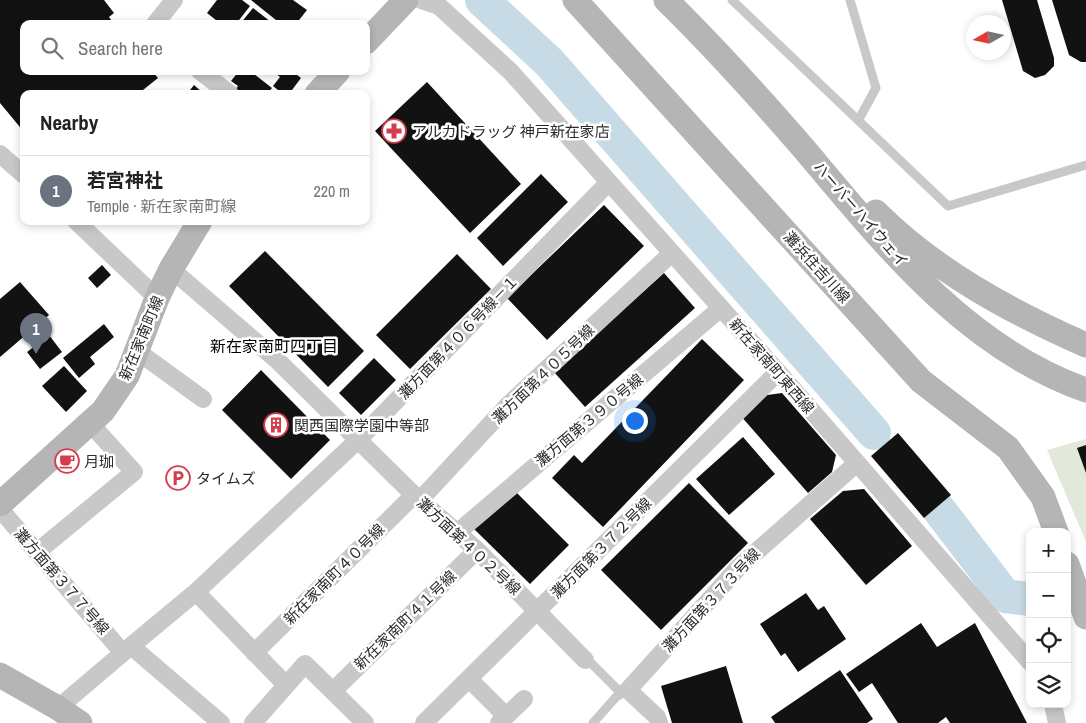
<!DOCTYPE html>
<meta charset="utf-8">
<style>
:root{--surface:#fff;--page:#f2f2f2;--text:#222;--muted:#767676;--line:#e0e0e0;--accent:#1a73e8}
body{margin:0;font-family:"Archivo Narrow","Noto Sans JP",sans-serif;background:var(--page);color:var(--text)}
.controls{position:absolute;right:15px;bottom:15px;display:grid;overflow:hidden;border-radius:10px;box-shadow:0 2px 8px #0003}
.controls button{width:45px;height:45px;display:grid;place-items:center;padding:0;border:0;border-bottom:1px solid var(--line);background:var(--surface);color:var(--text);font:25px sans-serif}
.compass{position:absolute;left:966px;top:15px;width:45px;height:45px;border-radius:50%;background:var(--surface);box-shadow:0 2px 8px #0003;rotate:261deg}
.you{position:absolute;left:634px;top:420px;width:18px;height:18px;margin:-12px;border:4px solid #fff;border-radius:50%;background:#1a73e8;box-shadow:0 0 0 8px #1a73e833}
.badge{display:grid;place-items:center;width:32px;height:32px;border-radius:50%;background:var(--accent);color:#fff;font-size:16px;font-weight:700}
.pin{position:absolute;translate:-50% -41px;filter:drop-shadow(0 1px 2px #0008)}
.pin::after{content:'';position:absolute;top:26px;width:18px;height:15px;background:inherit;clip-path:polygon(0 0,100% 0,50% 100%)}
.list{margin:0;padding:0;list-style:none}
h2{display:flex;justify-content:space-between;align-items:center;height:65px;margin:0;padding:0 20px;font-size:21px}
h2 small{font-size:16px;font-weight:400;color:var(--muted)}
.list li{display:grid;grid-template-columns:32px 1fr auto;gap:15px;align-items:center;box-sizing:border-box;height:70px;padding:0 20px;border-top:1px solid var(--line)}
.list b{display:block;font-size:19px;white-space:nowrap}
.list p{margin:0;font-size:16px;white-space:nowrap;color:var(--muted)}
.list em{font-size:16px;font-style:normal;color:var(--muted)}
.icon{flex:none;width:28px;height:28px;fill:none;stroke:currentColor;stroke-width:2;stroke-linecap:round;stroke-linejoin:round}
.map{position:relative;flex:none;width:1086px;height:723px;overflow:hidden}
.search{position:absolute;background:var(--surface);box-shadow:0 2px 8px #0003;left:20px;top:20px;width:350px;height:55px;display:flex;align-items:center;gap:12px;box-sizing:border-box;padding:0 18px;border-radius:10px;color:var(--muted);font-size:19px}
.panel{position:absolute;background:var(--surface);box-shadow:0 2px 8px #0003;left:20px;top:90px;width:350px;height:135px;border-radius:10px}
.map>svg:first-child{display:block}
</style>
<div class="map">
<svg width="1086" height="723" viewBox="0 0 1086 723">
<rect width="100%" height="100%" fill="#fff"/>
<path fill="#e2e8da" d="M1086,439V542L1047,450Z"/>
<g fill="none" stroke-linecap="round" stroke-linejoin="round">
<path stroke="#c7dbe6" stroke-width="34" d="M482,0L549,62L874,433
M937,507L1005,596L1030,599"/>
</g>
<path fill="#121212" d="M0,0H104L114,13L109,17L114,24H24V71H152L158,78L138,94H24V132L0,103Z
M217,0H242L250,6L236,24H221L207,13Z
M251,0H293L307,10L296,24H281Z
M1002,0H1037L1054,58V66L1045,75L1035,78L1023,71Z
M1052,0H1086V62H1081L1069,55Z
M253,8L271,22L270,24H240Z
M239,71H250L272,88L267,94H240L235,90L238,86L231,81Z
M273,71H292L301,78L289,94H283L273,86L280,77Z
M427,82L521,184L470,233L375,131Z
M194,85L204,94H187Z
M541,174L568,202L503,266L477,238Z
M604,205L644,246L547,340L507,298Z
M265,251L364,351L328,387L229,286Z
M457,254L491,289L410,369L376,335Z
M102,265L111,275L97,288L88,278Z
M664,273L695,308L585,407L554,372Z
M20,282L49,315L0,357V299Z
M104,324L114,337L90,357L95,364L79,378L63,358Z
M49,335L62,352L40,369L27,352Z
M702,339L744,380L603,527L552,478L574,455L582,463Z
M374,358L396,380L361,415L339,393Z
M64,366L87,391L66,412L42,386Z
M261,370L330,440L291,479L222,410Z
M782,393L836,455L832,472L808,493L740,415L760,396Z
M898,433L951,495L924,518L871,456Z
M743,437L775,474L729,515L696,479Z
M1086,445V473L1077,448Z
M689,483L748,543L661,630L601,570Z
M513,489L569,545L530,584L474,529Z
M864,489L912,546L866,585L810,519L843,491Z
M806,593L818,610L824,606L846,639L798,672L785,653L781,656L760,624Z
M921,623L937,647L975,623L1027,723H950L946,717L938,723H898L872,683L859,692L846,674Z
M726,666L743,723H672L661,686Z
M840,670L873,719L867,723H775L771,717Z"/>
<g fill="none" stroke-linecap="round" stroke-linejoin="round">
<path stroke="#c8c8c8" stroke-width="9" d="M732,0L948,206L1086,165
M850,0L876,88L859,119
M585,660L592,664L617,689L628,690
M593,723L616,697L628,690"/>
<path stroke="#c8c8c8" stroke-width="18" d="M421,0L439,6L511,72L778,372L1030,662
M155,24L174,0
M200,71L230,94
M0,154L24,175
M76,221L157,298
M171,269L279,362L414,495L477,550L585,660
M137,351L203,399
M420,500L508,405L672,253
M0,509L123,653
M458,532L721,308
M37,552L134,472L90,423
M196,592L286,685
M254,653L414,495
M469,679L506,716
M333,691L477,550
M1053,704L1057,723
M58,708L131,646
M221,723L131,646L196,592L358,440L609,182
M253,723L305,664L365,723
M424,723L778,372
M499,723L524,699
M659,723L657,717L628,690L739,567L857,463"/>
<path stroke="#b5b5b5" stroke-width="25" d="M575,0L921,381L1008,448L1043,497L1056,532
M666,0C715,48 760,98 805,150C884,244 966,348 1086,390
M366,42L406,0
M317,94L338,71
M876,212C935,271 1011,312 1086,345
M0,504L103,411L127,376L157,298L171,269L200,221
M1067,564L1086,617
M0,675L58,708L80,723"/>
</g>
<defs>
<g id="pharmacy-ring" transform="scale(1.25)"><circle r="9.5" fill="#fff" stroke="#d33d4c" stroke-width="1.5"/><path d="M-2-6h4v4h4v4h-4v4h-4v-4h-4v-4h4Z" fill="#d33d4c"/></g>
<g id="building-ring" transform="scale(1.25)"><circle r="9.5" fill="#fff" stroke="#d33d4c" stroke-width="1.5"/><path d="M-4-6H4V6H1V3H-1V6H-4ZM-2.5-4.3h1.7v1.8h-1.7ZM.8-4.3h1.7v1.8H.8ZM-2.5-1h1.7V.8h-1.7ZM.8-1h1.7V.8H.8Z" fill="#d33d4c"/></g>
<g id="cafe-ring" transform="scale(1.25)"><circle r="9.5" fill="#fff" stroke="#d33d4c" stroke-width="1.5"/><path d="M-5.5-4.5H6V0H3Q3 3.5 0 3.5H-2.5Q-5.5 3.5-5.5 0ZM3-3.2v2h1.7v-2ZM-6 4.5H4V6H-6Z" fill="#d33d4c"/></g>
<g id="parking-ring" transform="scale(1.25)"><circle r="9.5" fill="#fff" stroke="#d33d4c" stroke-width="1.5"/><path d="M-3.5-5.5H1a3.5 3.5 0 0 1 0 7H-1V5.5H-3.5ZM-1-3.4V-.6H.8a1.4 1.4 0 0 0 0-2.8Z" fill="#d33d4c"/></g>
</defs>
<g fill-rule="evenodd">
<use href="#pharmacy-ring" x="394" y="131"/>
<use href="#building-ring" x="276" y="425"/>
<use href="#cafe-ring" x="67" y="461"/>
<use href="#parking-ring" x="178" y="478"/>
</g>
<g text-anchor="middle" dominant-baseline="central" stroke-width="5" stroke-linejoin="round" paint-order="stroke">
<g font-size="15" fill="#2b2b2b" stroke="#fff" text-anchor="start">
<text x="412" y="131">アルカドラッグ 神戸新在家店</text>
<text x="294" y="425">関西国際学園中等部</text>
<text x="84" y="461">月珈</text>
<text x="196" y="478">タイムズ</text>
</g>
<g font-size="15" fill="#2b2b2b" stroke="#fff">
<text transform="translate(861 214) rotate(49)">ハーバーハイウェイ</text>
<text transform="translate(817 267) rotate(48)">灘浜住吉川線</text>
<text transform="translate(458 337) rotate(-46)">灘方面第４０６号線－１</text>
<text transform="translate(141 338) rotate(-67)">新在家南町線</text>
<text transform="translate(772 366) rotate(49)">新在家南町東西線</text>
<text transform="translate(543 374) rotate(-44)">灘方面第４０５号線</text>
<text transform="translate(589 420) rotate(-40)">灘方面第３９０号線</text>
<text transform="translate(469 546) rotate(43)">灘方面第４０２号線</text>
<text transform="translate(601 548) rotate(-45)">灘方面第３７２号線</text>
<text transform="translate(334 574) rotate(-45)">新在家南町４０号線</text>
<text transform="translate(62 581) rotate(49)">灘方面第３７７号線</text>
<text transform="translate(711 600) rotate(-47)">灘方面第３７３号線</text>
<text transform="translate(405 620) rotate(-44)">新在家南町４１号線</text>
</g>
<g font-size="16" fill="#000" stroke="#fff">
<text x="274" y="346">新在家南町四丁目</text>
</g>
</g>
</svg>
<div class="controls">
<button>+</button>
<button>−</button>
<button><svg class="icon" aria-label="locate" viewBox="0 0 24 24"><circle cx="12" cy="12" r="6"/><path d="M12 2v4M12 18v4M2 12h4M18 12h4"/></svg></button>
<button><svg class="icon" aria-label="layers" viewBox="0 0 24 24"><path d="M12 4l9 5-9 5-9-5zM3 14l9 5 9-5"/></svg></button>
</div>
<svg class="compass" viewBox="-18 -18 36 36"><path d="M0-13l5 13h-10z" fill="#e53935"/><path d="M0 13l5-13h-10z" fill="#767676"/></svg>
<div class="you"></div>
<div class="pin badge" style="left:36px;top:354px;background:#6b7280">1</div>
<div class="search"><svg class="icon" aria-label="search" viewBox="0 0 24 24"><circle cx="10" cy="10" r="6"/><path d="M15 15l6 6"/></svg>Search here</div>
<section class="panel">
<h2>Nearby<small></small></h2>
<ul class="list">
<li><span class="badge" style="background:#6b7280">1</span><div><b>若宮神社</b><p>Temple · 新在家南町線</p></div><em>220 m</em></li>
</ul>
</section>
</div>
